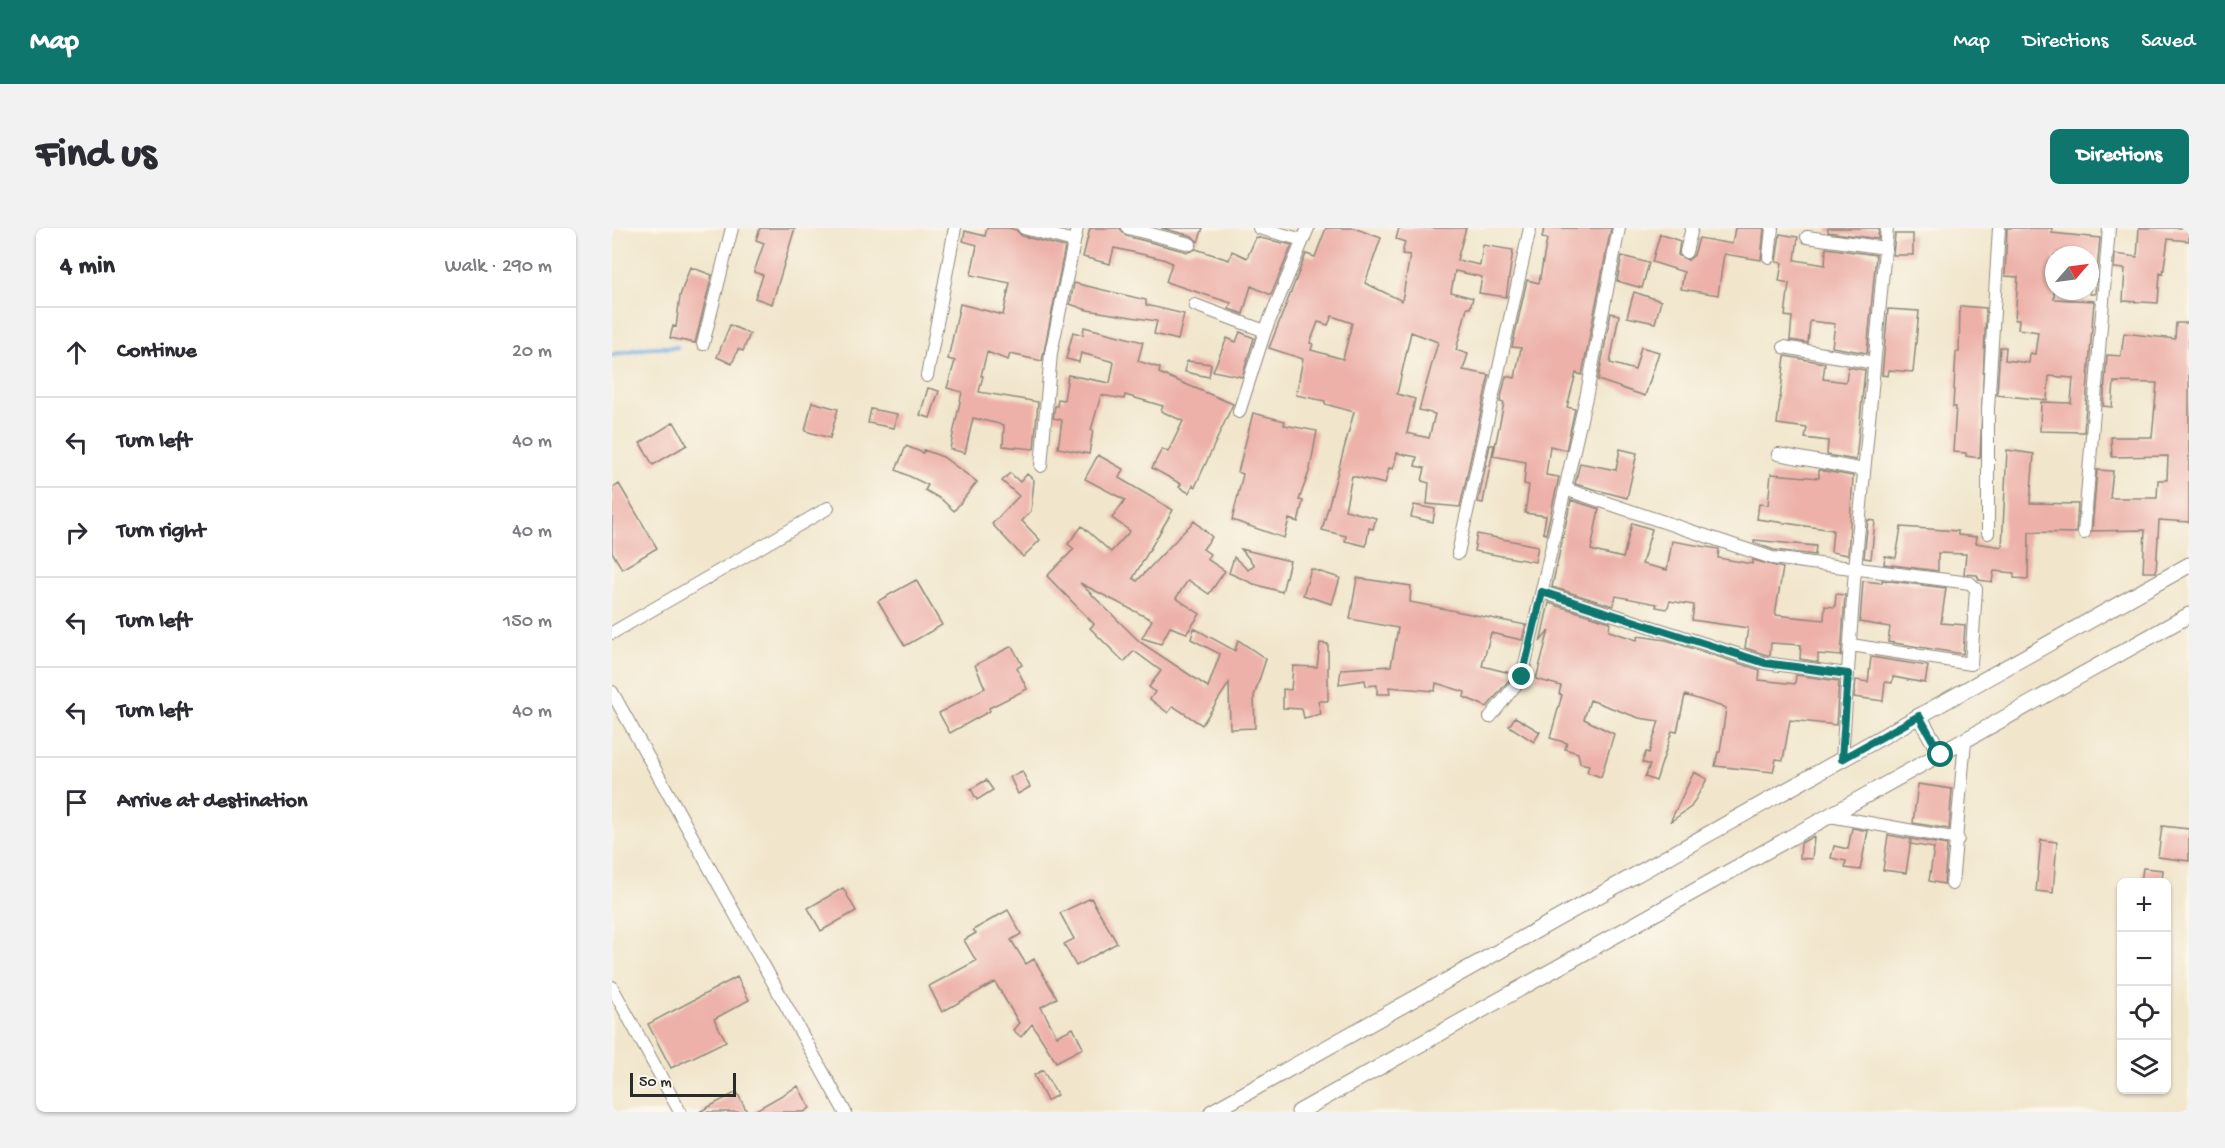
<!DOCTYPE html>
<meta charset="utf-8">
<style>
:root{--surface:#fff;--page:#f2f2f3;--text:#2b2b33;--muted:#7c7c81;--line:#e1e1e2;--accent:#0f766e}
body{margin:0;font-family:"Gochi Hand",sans-serif;background:var(--page);color:var(--text)}
.controls{position:absolute;right:18px;bottom:18px;display:grid;overflow:hidden;border-radius:9px;box-shadow:0 2px 4px #0004}
.controls button{width:54px;height:54px;display:grid;place-items:center;padding:0;border:0;border-bottom:2px solid var(--line);background:var(--surface);color:var(--text);font:30px sans-serif}
.compass{position:absolute;left:1433px;top:18px;width:54px;height:54px;border-radius:50%;background:var(--surface);box-shadow:0 2px 4px #0004;rotate:62deg}
.scale{position:absolute;left:18px;bottom:15px;width:106px;box-sizing:border-box;padding-left:6px;border:3px solid #2b2b2b;border-top:0;font-size:16px;line-height:21px;white-space:nowrap;color:#2b2b2b;-webkit-text-stroke:4px #fbf7ec;paint-order:stroke}
.stop{position:absolute;width:18px;height:18px;margin:-14px;border:4px solid #0f766e;border-radius:50%;background:#fff}
.stop.end{background:#0f766e;border-color:#fff;box-shadow:0 2px 6px #0008}
.list{margin:0;padding:0;list-style:none}
h2{display:flex;justify-content:space-between;align-items:center;height:78px;margin:0;padding:0 24px;font-size:26px}
h2 small{font-size:20px;font-weight:400;color:var(--muted)}
.list li{display:grid;grid-template-columns:39px 1fr auto;gap:18px;align-items:center;box-sizing:border-box;height:90px;padding:0 24px;border-top:2px solid var(--line)}
.list b{display:block;font-size:22px;white-space:nowrap}
.list em{font-size:20px;font-style:normal;color:var(--muted)}
.icon{flex:none;width:33px;height:33px;fill:none;stroke:currentColor;stroke-width:2;stroke-linecap:round;stroke-linejoin:round}
.map{position:relative;flex:none;width:1577px;height:884px;overflow:hidden;border-radius:9px}
header{display:flex;align-items:center;gap:36px;box-sizing:border-box;height:84px;padding:0 30px;background:var(--accent);color:#fff}
header strong{font-size:28px}
nav{display:flex;gap:33px;margin-inline-start:auto;font-size:21px}
.intro{display:flex;align-items:center;justify-content:space-between;box-sizing:border-box;height:144px;padding:0 36px}
h1{margin:0;font-size:42px}
.button{padding:15px 27px;border-radius:9px;background:var(--accent);color:#fff;font-size:21px;font-weight:700}
main{display:flex;gap:36px;padding:0 36px}
aside{flex:1;background:var(--surface);border-radius:9px;box-shadow:0 2px 4px #0004}
.map>svg:first-child{display:block}
</style>
<header>
<strong>Map</strong>
<nav><a>Map</a><a>Directions</a><a>Saved</a></nav>
</header>
<div class="intro"><h1>Find us</h1><a class="button">Directions</a></div>
<main>
<aside>
<h2>4 min<small>Walk · 290 m</small></h2>
<ul class="list">
<li><svg class="icon" aria-label="ahead" viewBox="0 0 24 24"><path d="M12 20V5M6 11l6-6 6 6"/></svg><div><b>Continue</b></div><em>20 m</em></li>
<li><svg class="icon" aria-label="left" viewBox="0 0 24 24"><path d="M17 20v-9H6M10 6l-5 5 5 5"/></svg><div><b>Turn left</b></div><em>40 m</em></li>
<li><svg class="icon" aria-label="right" viewBox="0 0 24 24"><path d="M7 20v-9h11M14 6l5 5-5 5"/></svg><div><b>Turn right</b></div><em>40 m</em></li>
<li><svg class="icon" aria-label="left" viewBox="0 0 24 24"><path d="M17 20v-9H6M10 6l-5 5 5 5"/></svg><div><b>Turn left</b></div><em>150 m</em></li>
<li><svg class="icon" aria-label="left" viewBox="0 0 24 24"><path d="M17 20v-9H6M10 6l-5 5 5 5"/></svg><div><b>Turn left</b></div><em>40 m</em></li>
<li><svg class="icon" aria-label="arrive" viewBox="0 0 24 24"><path d="M6 21V4h12l-3 4 3 4H6"/></svg><div><b>Arrive at destination</b></div></li>
</ul>
</aside>
<div class="map">
<svg width="1577" height="884" viewBox="0 0 1577 884">
<rect width="100%" height="100%" fill="#fbf7ec"/>
<filter id="ink" filterUnits="userSpaceOnUse"><feTurbulence type="fractalNoise" baseFrequency=".0167" numOctaves="2"/><feDisplacementMap in="SourceGraphic" scale="12" xChannelSelector="R" yChannelSelector="G"/><feConvolveMatrix kernelMatrix="1 2 1 2 8 2 1 2 1" color-interpolation-filters="sRGB"/></filter>
<filter id="wash" filterUnits="userSpaceOnUse"><feTurbulence type="fractalNoise" baseFrequency=".008" numOctaves="4" result="noise"/><feDisplacementMap in="SourceGraphic" scale="24" xChannelSelector="R" yChannelSelector="G"/><feGaussianBlur stdDeviation="1.35" result="paint"/><feColorMatrix in="noise" values="0 0 0 0 0 0 0 0 0 0 0 0 0 0 0 0 0 1.4 0 .05"/><feComposite in="paint" operator="in"/></filter>
<g filter="url(#wash)">
<rect width="100%" height="100%" fill="#f1e6cc"/>
<g fill="none" stroke-linecap="round" stroke-linejoin="round">
<path stroke="#71ade2" stroke-width="4.5" d="M0,127L35,120L65,119"/>
</g>
<g id="blocks">
<path fill="#edb1a9" fill-rule="evenodd" d="M148,0H183L160,76L143,70L151,47L142,44L152,15L144,12Z
M375,0H397L404,2L410,8L453,19L430,133L398,126L396,132L375,124L369,148H371L367,164L426,174L422,221L391,218L392,197L361,190L353,225L338,221L350,164L335,160L343,133L336,131L348,76L391,87L398,55L359,47L365,17L351,13L353,3L373,8Z
M478,0H508L514,8L576,24L584,21L617,32L620,23L635,30L644,9L680,17L659,67L639,58L631,86L617,81L619,75L554,54L560,35L551,31L502,20L498,36L471,29Z
M549,0H591L586,14L580,8Z
M714,0H742L769,10L753,55L790,73L798,27L790,26L793,14L784,11L787,0H854L845,32L868,37L871,17L901,22L894,69L867,65L870,49L843,43L839,64L861,70L858,80H855L844,122L856,126L851,142L877,147L848,279L815,276L817,255L810,253L813,240L803,238L805,229L785,225L781,241L777,240L773,256L740,248L733,282L764,290L761,301L757,300L754,318L733,313L734,308L710,302L742,184L713,176V173L684,167L691,131L657,120L694,26L703,29ZM720,88L740,95L731,131L699,122L701,116L698,115L706,94L716,97ZM799,104L826,114L807,182L823,186L817,210L795,205L803,171L785,166Z
M932,0H999L970,147L964,145L955,179L963,181L954,222L938,218L934,247L947,249L934,306L931,305L934,288L913,285L917,257L912,256L914,234L881,228L892,175L888,174L894,148L903,150L909,120L900,119L915,52L927,55L935,11L930,10Z
M1123,0H1152L1149,32L1112,26L1106,67L1069,61L1072,44L1040,34L1048,6L1068,13L1066,27L1076,32L1082,27L1087,10L1120,16Z
M1216,0H1267L1266,11L1216,4Z
M1395,0H1440V5L1488,10L1483,66H1478V27H1442V71L1482,73L1472,204L1428,203L1429,174L1459,175L1461,150L1437,148L1435,172L1385,167L1388,119H1394L1393,132L1417,135L1418,125L1423,126L1426,104L1406,101L1407,92H1403L1406,49L1393,48Z
M1527,0H1577V13L1556,11L1551,46L1548,45L1546,75L1511,73L1513,41L1502,40L1503,26L1525,29Z
M1168,6L1186,9L1183,32L1213,37L1214,20L1264,27L1255,125L1220,119L1223,96L1198,93L1196,115L1178,112L1180,89L1173,88L1177,55L1167,53L1170,35L1164,34Z
M1283,6H1301V27H1281Z
M1010,28L1037,35L1030,60L1005,53Z
M78,39L100,47L83,115L58,110L61,98L64,99L68,68Z
M462,55L534,72V77L572,86L566,112L542,106L545,93L475,82L458,76Z
M1022,64L1049,73L1043,95L1015,89Z
M1348,78L1374,80L1368,230L1354,228V225L1341,224L1344,179H1341L1344,124H1347Z
M1276,81L1307,83L1301,144L1277,142L1276,148L1270,147Z
M999,85L1007,87L998,135L1023,142L1029,119L1047,124L1033,168L986,152Z
M1564,95H1577V294L1547,292L1544,344H1531L1533,302L1480,303L1485,242L1501,243L1498,270H1545L1546,252H1555L1556,228L1500,229L1499,209H1540L1545,155L1502,154L1500,179L1491,178L1495,127L1509,128L1512,105L1563,111Z
M118,97L138,106L131,123L126,121L120,136L105,129Z
M472,99L531,114L526,133L548,140L547,145L621,176L583,259L581,257L577,265L567,259L569,256L540,240L550,221L556,224L571,193L549,183L551,178L513,167L512,171L489,167L479,202H481L477,226L446,220L450,192L441,190L443,178H445L446,171L452,172L456,147L498,155L502,134L469,125L467,134L454,131L461,104L471,107Z
M628,104L642,110L630,149L601,143L615,110L624,114Z
M1173,128L1213,135L1211,151L1234,154L1236,139L1253,142L1244,232L1215,227L1216,213L1193,210L1195,200L1165,196Z
M575,133L599,136L597,149L573,144Z
M316,160L327,163L318,190L308,187Z
M200,174L226,181L218,210L193,203Z
M259,181L285,186L282,200L256,195Z
M641,185L673,193L672,197L705,203L698,241L687,272L691,273L686,294L677,291L672,310L620,292L631,246L626,244Z
M62,194L75,217L41,237L28,215Z
M878,217H882L871,275L866,274Z
M294,218L311,225L312,222L331,229L365,254L342,283L329,271L313,262L316,257L284,242Z
M1008,221L1025,225L1015,270L963,256L968,235L1004,242Z
M1395,222L1422,226L1418,275L1466,276L1464,305L1417,304L1416,351L1402,350V345L1382,343L1380,354L1367,352L1365,347L1352,346L1354,326L1326,325V343L1272,336L1273,328L1284,330L1289,299L1346,303V307L1365,309L1364,315L1390,319Z
M486,227L511,241L507,250L561,282L521,350L525,353L582,293L600,309L591,321L598,326L595,331L613,343L597,366L576,352L564,370L588,386L575,405L558,399L549,416L530,410L540,392L468,355L528,414L596,459L608,426L579,411L582,400L623,423L626,412L654,431L642,468L643,500L618,501L617,455L590,497L561,478L556,485L538,471L543,464L537,459L549,443L522,423L512,434L478,400L482,396L435,348L462,321L456,316L470,298L499,324L518,303L500,290L513,272L473,251Z
M1207,242L1241,248L1236,327L1219,324L1221,302L1145,291L1147,276L1156,277L1159,246L1207,250Z
M398,245L408,254L415,246L422,252L419,283L410,293L428,312L411,329L380,296L407,268L390,253Z
M7,256L45,320L10,341L0,324V261Z
M959,272L987,281L979,322L986,324L1011,330L1020,295L1040,301L1030,336L1055,342L1060,313L1107,321L1106,330L1140,336L1141,332L1171,340L1163,387L1212,392L1213,378L1223,379L1224,366L1233,367L1229,428L1206,426V434L1188,431L1189,417L1159,415L1158,427H1155L1133,420L1136,400L1080,392L1082,377L1058,373L1055,381L1044,379L1045,376L1004,368L1001,378L940,359Z
M802,277L823,281L821,294L799,289Z
M1256,292L1263,293L1259,331L1252,330Z
M865,306L926,318L923,334L862,323Z
M1142,312L1204,318L1203,327L1162,322L1142,315Z
M629,321L678,333L670,364L642,356L617,345L622,329L636,342L642,337Z
M699,341L728,350L720,376L691,367Z
M745,350L799,358L798,374L914,397L910,412L879,405L870,438L902,446L875,479L852,469L853,464L824,455L823,463L777,459L778,466H765V457L754,458L753,452L727,456L729,441L779,438L786,400L738,391Z
M304,352L330,397L293,418L266,373Z
M1270,352L1334,360L1329,395L1353,397L1351,426L1276,414L1278,399L1248,394L1251,353L1270,355Z
M937,375L998,394L997,403L1025,412L1026,408L1054,412L1148,442L1147,452L1183,456L1184,447L1227,453L1224,497L1178,492L1171,532L1164,531L1161,544L1103,538L1106,524H1108L1114,480L1073,467L1065,504L1060,503L1044,553L1033,549L1038,537L1030,534L1034,524L1037,525L1047,493L1027,490L978,472L972,491L1002,506L989,549L975,544L977,537L968,535L966,525L953,521L955,515L938,510L950,467L947,466L949,458L924,451L937,402L928,414Z
M708,415L716,416V473H706L709,486L692,490L690,481L671,480V461L679,462L681,438L705,439Z
M400,418L410,437L405,440L415,461L377,480L378,483L338,505L327,485L373,460L363,437Z
M1259,429L1316,438L1313,455L1281,449L1280,455L1273,454L1271,473L1242,469L1244,452L1256,454Z
M903,489L928,504L922,514L897,498Z
M410,543L418,559L406,566L398,549Z
M1082,544L1095,551L1079,579L1058,594Z
M374,552L381,562L365,572L359,561Z
M1306,556L1340,561L1337,601L1301,595Z
M1550,598L1577,601V633L1546,629Z
M1240,600L1256,603L1248,642L1233,640L1234,633L1219,630L1222,618L1236,621Z
M1276,607L1299,611L1294,645L1271,642Z
M1202,608L1200,631L1188,630L1189,615Z
M1299,611L1335,617L1332,656L1317,653L1322,620L1298,616Z
M1429,612L1445,614L1441,665L1424,663Z
M1531,640L1551,642L1550,654H1529Z
M231,660L244,683L209,703L196,680Z
M479,670L505,715L464,738L452,716L462,711L448,685Z
M396,682L409,706L399,712L414,736L422,731L445,770L429,779L445,808L461,800L471,820L444,834L420,796L409,809L401,802L407,795L383,754L330,784L317,758L364,733L352,712L364,705L361,702Z
M125,749L137,772L102,791L114,813L59,840L36,796Z
M431,842L445,867L435,873L422,847Z
M186,858L198,880L192,884H140Z
M125,864L135,884H87Z"/>
</g>
</g>
<g filter="url(#ink)">
<use href="#blocks" fill-opacity="0" stroke="#8e887c" stroke-width="1.5"/>
<g fill="none" stroke-linecap="round" stroke-linejoin="round">
<g stroke="#8e887c" stroke-width="14">
<path id="minor" d="M412,0L462,13
M516,0L578,16
M647,0L691,12
M1195,9L1274,20
M1074,24L1080,0
M1157,29L1160,0
M583,77L653,103
M91,116L120,0
M1172,119L1262,135
M315,148L343,0
M627,184L653,103L696,0
M1166,226L1252,242
M429,238L439,125L465,0
M953,261L1160,330L1358,355L1364,361L1359,436L1239,417
M1376,305V181L1387,0
M1472,305L1497,0
M846,325L918,0
M930,364L1153,435L1236,446
M0,405L216,280
M0,464L233,884
M878,489L910,449L975,165L1007,0
M1230,531L1243,341L1275,0
M1218,588L1346,611
M1340,656L1353,513
M0,759L68,884"/>
</g>
<g stroke="#8e887c" stroke-width="17">
<path id="tertiary" d="M1307,488L1329,527
M600,884L1577,337
M687,884L1577,387"/>
</g>
<use href="#minor" stroke="#fff" stroke-width="12"/>
<use href="#tertiary" stroke="#fff" stroke-width="15"/>
</g>
</g>
<g fill="none" stroke-linecap="round" stroke-linejoin="round" filter="url(#ink)">
<path stroke="#0f766e" stroke-width="8" d="M910,449L930,364L1153,435L1236,446L1230,531L1307,488L1329,527"/>
</g>
</svg>
<div class="controls">
<button>+</button>
<button>−</button>
<button><svg class="icon" aria-label="locate" viewBox="0 0 24 24"><circle cx="12" cy="12" r="6"/><path d="M12 2v4M12 18v4M2 12h4M18 12h4"/></svg></button>
<button><svg class="icon" aria-label="layers" viewBox="0 0 24 24"><path d="M12 4l9 5-9 5-9-5zM3 14l9 5 9-5"/></svg></button>
</div>
<svg class="compass" viewBox="-18 -18 36 36"><path d="M0-13l5 13h-10z" fill="#e53935"/><path d="M0 13l5-13h-10z" fill="#7c7c81"/></svg>
<div class="scale">50 m</div>
<div class="stop" style="left:1329px;top:527px"></div>
<div class="stop end" style="left:910px;top:449px"></div>
</div>
</main>
